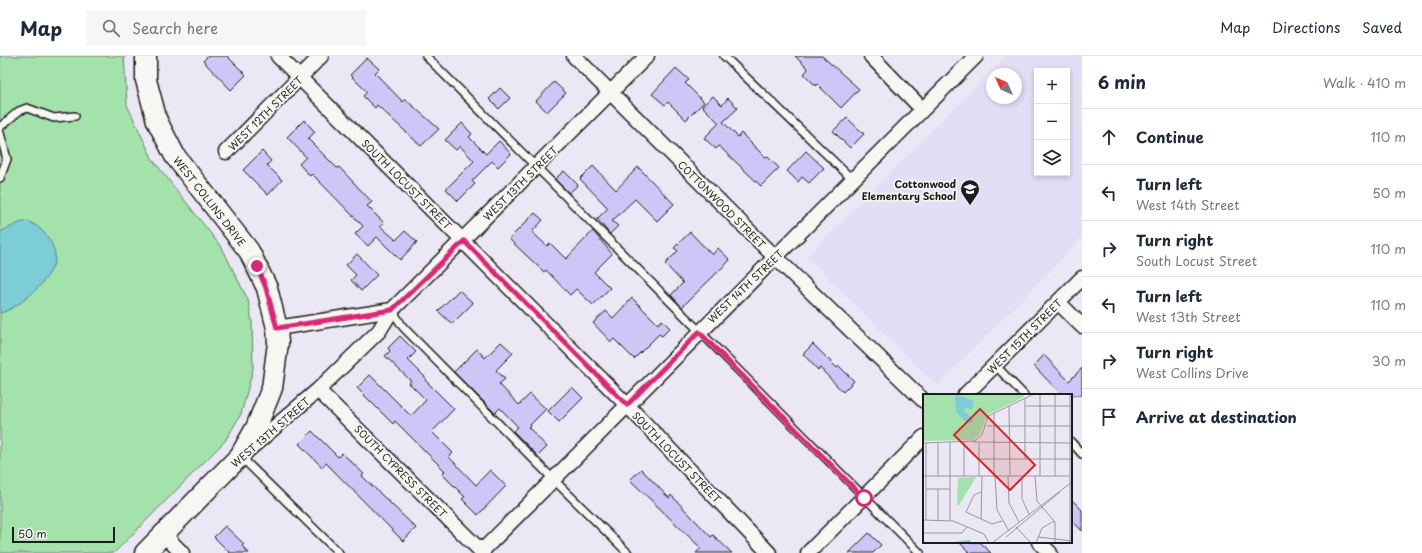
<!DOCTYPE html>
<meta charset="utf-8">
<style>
:root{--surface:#fff;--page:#f6f6f7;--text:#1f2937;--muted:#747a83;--line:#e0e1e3}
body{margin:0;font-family:"Playpen Sans",sans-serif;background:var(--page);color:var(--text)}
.controls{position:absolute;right:12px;top:12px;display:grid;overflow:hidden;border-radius:0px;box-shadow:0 2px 6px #0003}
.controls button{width:36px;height:36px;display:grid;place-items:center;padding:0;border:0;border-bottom:1px solid var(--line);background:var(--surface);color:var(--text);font:20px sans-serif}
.compass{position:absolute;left:986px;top:12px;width:36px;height:36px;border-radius:50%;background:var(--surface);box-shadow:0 2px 6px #0003;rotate:315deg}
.scale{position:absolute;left:12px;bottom:10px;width:103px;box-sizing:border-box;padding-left:4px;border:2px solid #1c1c1c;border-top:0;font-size:11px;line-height:14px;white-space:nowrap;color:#1c1c1c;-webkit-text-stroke:3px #f6f6f2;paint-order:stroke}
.stop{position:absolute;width:12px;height:12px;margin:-9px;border:3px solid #db2777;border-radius:50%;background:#fff}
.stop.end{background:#db2777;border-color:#fff;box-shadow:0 1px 4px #0008}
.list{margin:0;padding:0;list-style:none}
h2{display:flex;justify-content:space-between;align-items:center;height:52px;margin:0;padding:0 16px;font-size:17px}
h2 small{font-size:13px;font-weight:400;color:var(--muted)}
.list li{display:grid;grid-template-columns:26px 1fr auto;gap:12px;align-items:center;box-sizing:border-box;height:56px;padding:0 16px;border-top:1px solid var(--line)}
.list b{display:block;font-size:15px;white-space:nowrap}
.list p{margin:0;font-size:13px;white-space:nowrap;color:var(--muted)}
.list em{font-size:13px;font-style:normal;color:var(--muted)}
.icon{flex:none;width:22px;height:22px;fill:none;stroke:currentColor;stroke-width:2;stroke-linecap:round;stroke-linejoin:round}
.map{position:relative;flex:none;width:1082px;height:497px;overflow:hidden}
header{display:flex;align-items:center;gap:24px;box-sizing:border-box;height:56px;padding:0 20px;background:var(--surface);border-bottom:1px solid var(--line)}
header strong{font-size:19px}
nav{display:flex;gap:22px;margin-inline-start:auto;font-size:14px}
.search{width:280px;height:36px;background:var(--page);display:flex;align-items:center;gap:10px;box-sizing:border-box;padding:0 14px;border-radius:0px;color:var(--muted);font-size:15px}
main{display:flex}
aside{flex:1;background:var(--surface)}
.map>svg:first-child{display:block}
</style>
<header>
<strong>Map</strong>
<div class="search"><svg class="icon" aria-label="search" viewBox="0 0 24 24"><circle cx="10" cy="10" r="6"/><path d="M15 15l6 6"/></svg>Search here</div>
<nav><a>Map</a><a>Directions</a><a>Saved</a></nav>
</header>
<main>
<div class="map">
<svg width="1082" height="497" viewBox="0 0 1082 497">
<rect width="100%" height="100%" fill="#ebe7f4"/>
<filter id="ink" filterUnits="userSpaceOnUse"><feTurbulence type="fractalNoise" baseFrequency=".025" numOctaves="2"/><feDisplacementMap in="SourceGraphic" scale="8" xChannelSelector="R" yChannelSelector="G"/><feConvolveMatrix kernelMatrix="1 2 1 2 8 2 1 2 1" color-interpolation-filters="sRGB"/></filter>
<g filter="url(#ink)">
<path fill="#e3ddf5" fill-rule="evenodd" d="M1006,0H1082V182L937,330L807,201ZM1037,15H1067V117H1037ZM992,18H1016V42H992Z"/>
<path fill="#a3e3ab" stroke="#608064" d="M0,0H124L127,49L153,104L222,192L248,244L252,265L253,313L241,358L225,385L114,497H0Z"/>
<path fill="#7ccdd5" stroke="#56868b" d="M28,165C42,172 52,183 55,198C58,219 18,254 0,257V176L19,167Z"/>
<path fill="#d0c5f7" stroke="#1c1c1c" d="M208,0H227L246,19L231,34L203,5Z
M795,0H822L859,33L841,52L817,28L816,30L804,18L808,13Z
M367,2L379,13L375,17L403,46L405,43L439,73L421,90L377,49L375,52L363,40L367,36L350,19Z
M676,12L689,24L685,27L704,46L686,64L668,46L665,49L652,38Z
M554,26L566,37L547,56L536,45Z
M500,32L510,42L499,53L489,43Z
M713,40L722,49L728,42L738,52L723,66L738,81L741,77L765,101L767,100L779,112L761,130L719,90L716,93L704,82L719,67L702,50Z
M847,62L864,78L850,92L833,75Z
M304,64L315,76L308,83L337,112L339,111L372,146L367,150L384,167L380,170L396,184L405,175L417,186L400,204L377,181L368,190L355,178L363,170L312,118L310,120L299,108L306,101L287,81Z
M462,67L472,78L469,81L486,98L499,85L511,98L498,111L492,105L472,125L475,128L458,145L446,133L474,105L460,90L456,94L445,84Z
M262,95L271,105L267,109L282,124L268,139L243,114Z
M806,95L824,112L809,127L802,121L798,126L787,115Z
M593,110L616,134L638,111L674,148L657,165L635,143L612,165L618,170L610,178L597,163L608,152L580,123Z
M564,115L578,129L569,137L555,123Z
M535,157L543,164L532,176L547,190L550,187L566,203L593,175L612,198L594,216L610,232L593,249L576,233L570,239L546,214L544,216L509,183Z
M690,176L712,199L718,192L730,204L682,251L671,239L683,227L665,208L678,195L674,192Z
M357,198L377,219L361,235L351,224L356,219L346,209Z
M459,234L473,247L452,268L438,255Z
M632,242L658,268L662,264L670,272L662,280L659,278L634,303L614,283L611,286L593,267L606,255L613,262Z
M400,280L416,296L408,304L426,322L425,324L454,353L432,376L453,397L449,401L476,429L490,414L506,430L478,459L462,443L465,441L442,418L445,415L395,365L393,368L357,332L370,319L411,360L426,344L409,327L411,325L385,300L390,295L388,292Z
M501,286L513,297L496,314L505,323L499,328L519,349L530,338L546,353L528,371L547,391L538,400L513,375L518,371L500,352L495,357L454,316L477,293L485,302Z
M813,288L837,312L839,310L854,325L843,336L820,312L818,314L803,298Z
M1044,299L1069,325L1082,312V339H1062L1034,310Z
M572,331L583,342L559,366L548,355Z
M312,375L338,401L342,397L364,418L362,420L416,472L403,485L326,407L322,411L299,388Z
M641,413L669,442L671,439L711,481L713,479L732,497H696L701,492L630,424Z
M1071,443L1082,454V475L1071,463Z
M225,470L244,488L242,490L249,497H230L214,481Z
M869,477L881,489L873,497H849Z
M959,486H980L991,497H970Z"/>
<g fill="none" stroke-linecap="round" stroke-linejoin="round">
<g stroke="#1c1c1c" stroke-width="10">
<path id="lane" d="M426,0L920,497
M724,0L852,123
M0,71L19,55L27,52L54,62L75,60
M0,77L7,103L0,122
M392,254L403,271L553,423L628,497
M995,309L1024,339
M1071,386L1082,398
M240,400L339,497"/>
</g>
<g stroke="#1c1c1c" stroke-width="17">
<path id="street" d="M278,0L627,349L769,497
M574,0L775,201L924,345
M871,0L922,53
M226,96L321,0
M1058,246L1082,270
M277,272L392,254
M318,334L483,497
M965,339L1082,222
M247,395L318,334L379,275L392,254L647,0
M164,479L182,497
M1039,486L1050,497
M482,495L976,0
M808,497L924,381"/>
</g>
<g stroke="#1c1c1c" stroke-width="23">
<path id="secondary" d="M145,497L240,400L256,372L272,332L278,287L277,272L267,232L249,195L175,100L157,65L146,24V0"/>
</g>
<use href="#lane" stroke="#f6f6f2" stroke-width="7"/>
<use href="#street" stroke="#f6f6f2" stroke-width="14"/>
<use href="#secondary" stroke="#f6f6f2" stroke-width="20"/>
</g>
</g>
<g fill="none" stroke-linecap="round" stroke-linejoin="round" filter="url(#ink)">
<path stroke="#db2777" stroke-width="5" d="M257,210L266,232L277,272L392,254L464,185L627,349L699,276L864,442"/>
</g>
<defs>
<g id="school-pin" transform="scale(1)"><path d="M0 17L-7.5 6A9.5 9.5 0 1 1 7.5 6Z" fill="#1c1c1c" stroke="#f6f6f2"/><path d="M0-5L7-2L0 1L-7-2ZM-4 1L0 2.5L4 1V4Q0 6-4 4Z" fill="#fff"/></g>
</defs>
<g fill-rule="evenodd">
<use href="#school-pin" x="970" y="133"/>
</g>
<g text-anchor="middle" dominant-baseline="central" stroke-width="3.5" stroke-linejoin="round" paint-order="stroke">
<g font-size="10" fill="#1c1c1c" stroke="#f6f6f2">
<text transform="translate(265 57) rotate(-45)">WEST 12TH STREET</text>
<text transform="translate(520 127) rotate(-45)">WEST 13TH STREET</text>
<text transform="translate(407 128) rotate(45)">SOUTH LOCUST STREET</text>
<text transform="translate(210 145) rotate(52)">WEST COLLINS DRIVE</text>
<text transform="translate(722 148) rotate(45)">COTTONWOOD STREET</text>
<text transform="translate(745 230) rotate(-44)">WEST 14TH STREET</text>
<text transform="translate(1024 280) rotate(-45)">WEST 15TH STREET</text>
<text transform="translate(270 376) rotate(-41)">WEST 13TH STREET</text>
<text transform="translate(677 401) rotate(46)">SOUTH LOCUST STREET</text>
<text transform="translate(401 415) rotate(45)">SOUTH CYPRESS STREET</text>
</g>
<g font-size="10" font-weight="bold" fill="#1c1c1c" stroke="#f6f6f2" text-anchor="end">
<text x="956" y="127">Cottonwood<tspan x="956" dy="12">Elementary School</tspan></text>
</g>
</g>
<g transform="translate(923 338)">
<rect width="149" height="149" fill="#ebe7f4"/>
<path d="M0,0H100L101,3L64,21L57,41L51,46L0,47ZM53,83L36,111H34L35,84Z" fill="#a3e3ab"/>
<path d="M35,1L51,7L49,15L42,14L40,16L50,25L49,29L43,28L33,18L32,2Z" fill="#7ccdd5"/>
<path fill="none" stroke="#7ccdd5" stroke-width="2" d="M31,149L46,147L48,149"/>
<path fill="none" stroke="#98969e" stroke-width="1" d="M117,0V82M132,0V82M86,12L87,82M102,12H149M64,32H149M15,48V82M27,48V126M41,48V82M50,48L149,49M0,49L52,47L59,41L65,22L111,0M3,49V126M56,49V82M56,65H149M102,65V5M0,82H147M71,82V19M72,82L74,116L86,137M85,82L86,109L96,128M99,82V105L106,120M112,82L114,107L132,128V149M3,95H27M15,95V126M58,98L51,101L43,118L69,130L79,127M58,125L59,82M0,126L30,127L61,140L66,149M93,133L108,149M0,139H39L44,133M83,143L137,98M115,143L149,147M69,149L149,88M113,149L119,134L131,127M147,149V0"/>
<path fill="#d62828" fill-opacity="0.15" stroke="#d62828" stroke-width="2" d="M57,15L112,71L87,96L31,41Z"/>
<rect width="149" height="149" fill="none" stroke="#1c1c1c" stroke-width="2"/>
</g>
</svg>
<div class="controls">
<button>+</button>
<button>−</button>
<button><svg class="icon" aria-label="layers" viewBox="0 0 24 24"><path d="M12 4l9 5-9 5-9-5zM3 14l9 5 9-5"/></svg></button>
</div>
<svg class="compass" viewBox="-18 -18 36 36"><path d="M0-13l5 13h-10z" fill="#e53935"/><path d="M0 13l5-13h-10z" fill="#747a83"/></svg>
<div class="scale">50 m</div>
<div class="stop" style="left:864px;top:442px"></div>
<div class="stop end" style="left:257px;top:210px"></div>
</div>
<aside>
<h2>6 min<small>Walk · 410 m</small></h2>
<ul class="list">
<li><svg class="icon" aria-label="ahead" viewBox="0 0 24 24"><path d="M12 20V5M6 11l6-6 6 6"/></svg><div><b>Continue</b></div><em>110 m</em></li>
<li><svg class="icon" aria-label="left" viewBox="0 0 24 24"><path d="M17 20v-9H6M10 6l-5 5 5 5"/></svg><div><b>Turn left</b><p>West 14th Street</p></div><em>50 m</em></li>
<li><svg class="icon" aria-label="right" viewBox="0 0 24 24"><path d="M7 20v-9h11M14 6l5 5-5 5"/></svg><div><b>Turn right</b><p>South Locust Street</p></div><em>110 m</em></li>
<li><svg class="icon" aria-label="left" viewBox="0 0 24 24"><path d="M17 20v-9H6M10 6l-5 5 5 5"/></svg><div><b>Turn left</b><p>West 13th Street</p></div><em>110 m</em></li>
<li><svg class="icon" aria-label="right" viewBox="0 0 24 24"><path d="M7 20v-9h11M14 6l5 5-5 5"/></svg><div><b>Turn right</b><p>West Collins Drive</p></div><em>30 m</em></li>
<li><svg class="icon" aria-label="arrive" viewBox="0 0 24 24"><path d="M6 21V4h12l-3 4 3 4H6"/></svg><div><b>Arrive at destination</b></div></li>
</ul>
</aside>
</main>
